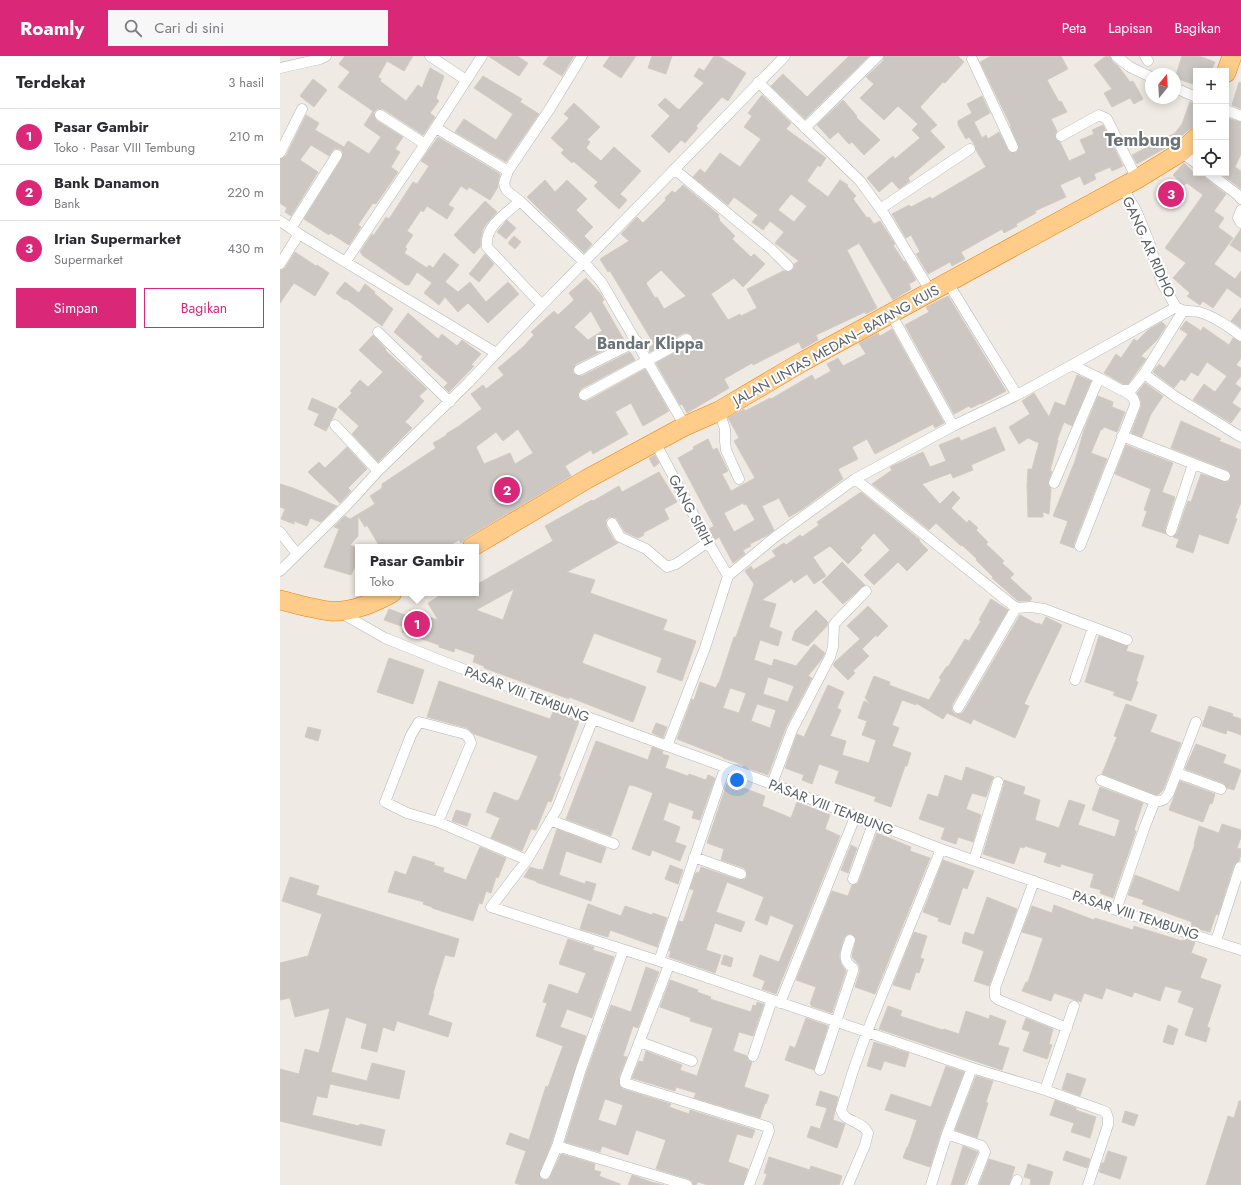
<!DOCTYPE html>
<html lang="id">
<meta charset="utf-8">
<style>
:root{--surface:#fff;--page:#f7f7f7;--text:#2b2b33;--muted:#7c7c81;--line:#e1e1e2;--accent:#db2777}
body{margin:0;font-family:Jost,sans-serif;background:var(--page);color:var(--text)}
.controls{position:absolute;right:12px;top:12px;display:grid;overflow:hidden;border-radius:0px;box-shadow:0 2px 10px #0003}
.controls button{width:36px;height:36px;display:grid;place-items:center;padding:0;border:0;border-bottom:1px solid var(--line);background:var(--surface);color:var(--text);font:20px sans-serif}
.compass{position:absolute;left:865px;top:12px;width:36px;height:36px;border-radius:50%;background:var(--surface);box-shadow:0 2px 10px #0003;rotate:18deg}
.you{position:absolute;left:457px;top:724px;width:14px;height:14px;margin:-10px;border:3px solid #fff;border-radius:50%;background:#1a73e8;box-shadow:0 0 0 6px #1a73e833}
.badge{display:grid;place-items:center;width:26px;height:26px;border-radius:50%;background:var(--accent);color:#fff;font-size:13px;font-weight:700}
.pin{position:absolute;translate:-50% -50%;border:2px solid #fff;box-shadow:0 1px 4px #0006}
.popup{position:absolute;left:75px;top:488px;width:124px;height:52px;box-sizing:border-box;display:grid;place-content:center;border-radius:0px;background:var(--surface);filter:drop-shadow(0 1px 3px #0005);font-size:13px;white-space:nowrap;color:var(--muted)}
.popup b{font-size:15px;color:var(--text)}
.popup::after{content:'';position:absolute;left:50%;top:100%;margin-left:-8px;border:8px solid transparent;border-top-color:var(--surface)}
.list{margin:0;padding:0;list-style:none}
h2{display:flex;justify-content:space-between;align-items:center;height:52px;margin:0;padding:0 16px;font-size:17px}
h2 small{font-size:13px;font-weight:400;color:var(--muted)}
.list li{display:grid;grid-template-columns:26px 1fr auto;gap:12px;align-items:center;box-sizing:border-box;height:56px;padding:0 16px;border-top:1px solid var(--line)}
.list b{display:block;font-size:15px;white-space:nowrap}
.list p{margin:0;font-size:13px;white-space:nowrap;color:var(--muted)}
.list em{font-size:13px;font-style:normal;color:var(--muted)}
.actions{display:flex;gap:8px;padding:12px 16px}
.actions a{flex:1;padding:9px 0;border:1px solid var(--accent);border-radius:0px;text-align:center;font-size:14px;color:var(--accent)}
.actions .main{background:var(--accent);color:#fff}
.icon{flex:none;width:22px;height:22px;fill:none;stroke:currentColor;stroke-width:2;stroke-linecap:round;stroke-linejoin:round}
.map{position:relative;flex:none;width:961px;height:1129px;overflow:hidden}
header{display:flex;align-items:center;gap:24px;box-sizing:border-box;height:56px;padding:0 20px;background:var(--accent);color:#fff}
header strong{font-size:19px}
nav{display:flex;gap:22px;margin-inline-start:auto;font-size:14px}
.search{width:280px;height:36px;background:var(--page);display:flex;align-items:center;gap:10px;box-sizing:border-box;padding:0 14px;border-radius:0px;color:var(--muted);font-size:15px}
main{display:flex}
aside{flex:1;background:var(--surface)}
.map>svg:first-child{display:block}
</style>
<header>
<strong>Roamly</strong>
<div class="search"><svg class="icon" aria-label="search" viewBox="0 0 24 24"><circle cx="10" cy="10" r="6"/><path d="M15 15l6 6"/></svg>Cari di sini</div>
<nav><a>Peta</a><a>Lapisan</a><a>Bagikan</a></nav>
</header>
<main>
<aside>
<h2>Terdekat<small>3 hasil</small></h2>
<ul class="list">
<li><span class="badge">1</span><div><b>Pasar Gambir</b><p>Toko · Pasar VIII Tembung</p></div><em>210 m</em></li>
<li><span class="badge">2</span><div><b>Bank Danamon</b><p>Bank</p></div><em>220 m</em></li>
<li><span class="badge">3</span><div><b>Irian Supermarket</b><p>Supermarket</p></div><em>430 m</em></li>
</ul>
<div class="actions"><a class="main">Simpan</a><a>Bagikan</a></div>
</aside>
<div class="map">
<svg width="961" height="1129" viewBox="0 0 961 1129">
<rect width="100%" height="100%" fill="#efeae3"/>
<path fill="#ccc7c2" stroke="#d4cbc0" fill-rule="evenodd" d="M65,0H133L124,15L107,5L98,21L101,23L100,25L126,45L138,29L142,32L150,12L164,20L156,42L159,45L150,57L155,61L143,79L103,53H97L94,56V59L96,64L123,81L115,93L120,96L111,111L118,116L96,148L93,147L78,169L81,171L69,189L50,177L49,179L24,163L62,102L63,96L60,93H54L49,100L31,89L20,104L38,116L11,160L5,156L7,152L0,147V103L6,100L26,59L39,67L35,74L64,91L68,85L89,98L101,81L84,69L93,55L58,31L70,16L59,8Z
M208,0H237L248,7L239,20Z
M269,0H294L282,20L263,8Z
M330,0H356L341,22L323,10Z
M372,0H392L386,18L368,12Z
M434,0H439L466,17L448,45L442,41L416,70L418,72L405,87L401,84L389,97L371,80L390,60L378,49L385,42L399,54L424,27L414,20L419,12L424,15Z
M569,0H589L525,63L491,30L503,18L527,41Z
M604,0H678L684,6L665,27L663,26L640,51L657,69L650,75L665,91L628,122L630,125L619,133L612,125L599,136L587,122L613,100L615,103L640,82L632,74L638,68L618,50L604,64L580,42L594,28L586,21L603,5Z
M711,0H781L788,13L767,24L779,46L781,45L787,56L771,63L777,75L775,79L776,83L780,86L789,105L806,97L800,84L814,78L812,74L823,69L843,110L832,115L830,111L814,118L816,123L804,129L800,120L780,129L786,141L755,155L756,157L736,168L737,170L724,177L722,173L681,196L685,203L672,210L670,206L648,218L636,198L640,196L631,179L626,182L612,158L629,149L631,151L650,141L652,143L706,111L696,94L695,89L689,81L686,83L678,69V65L692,57L687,48L702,40L710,57L694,66L702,82L706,79L708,83L719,76L729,96L735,97L739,92L730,70H731L700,6Z
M826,0H830L832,5L838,10L850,26L853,25L863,43L854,48L850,42L832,51L824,37L832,33L814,9Z
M902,0H919L935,6L931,15H916V29L895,22Z
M203,20L242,43L240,46L259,58L226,106L175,76L184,63L216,84L233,58L194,32Z
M33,23L47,34L34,51L20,40Z
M959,26L961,27V53L952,49Z
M482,39L511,67L506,73L546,102L540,111L538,109L527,125L548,141L560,124L568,129L567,130L576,140L573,143L587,162L589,161L594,168L600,165L615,188L613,189L624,206L625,205L636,224L629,228L631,233L613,244L579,187L567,194L597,252L586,258L585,256L536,279L538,284L522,293L519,286L473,309L472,307L444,323L449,332L407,357L402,348L400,349L376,307L410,288L413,284L412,280L408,277H404L370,296L368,292L374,288L330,215L328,216L320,203L349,185L341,178L357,161L363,167L386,144L385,142L392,135L395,137L403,129L439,159L438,161L440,163L439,164L455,180L452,183L471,201L474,198L485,208L463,231L454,222L431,238L448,264L460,258L461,260L477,252L467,233L503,215L510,216L514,212V208L519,205L495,187L504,176L490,165L483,174L472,166L478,159L454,141L448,149L413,121L420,113L425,117L440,97L460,111L481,83L464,71L472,60L468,57ZM511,138L527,150L514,166L498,154ZM381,214L406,240L384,253L377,241L375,242L366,227Z
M563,44L577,60L576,61L600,84L584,99L572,86L569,88L558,76L550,83L537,69Z
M910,46L916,47V66L914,71L908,74L894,87L857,108L852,99L895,77L902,68Z
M294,47L320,71L307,84L310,86L306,92L321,105L334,91L361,115L340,138L347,144L339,153L314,130L318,126L293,105L292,107L281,97L284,94L271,82L289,62L284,58Z
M947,62L961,66V98L955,111L961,115V133L940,117H946V66Z
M158,81L220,118L218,125V131L210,144L189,131L187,134L181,130L168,149L174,152L167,163L147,150L143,156L141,154L127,175L133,179L125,191L127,193L124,197L147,212L149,209L153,212L164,197L179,209L165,226L178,236L190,226L206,246L228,226L239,238L208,267L188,247L178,256L165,241L159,249L144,237L152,227L137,216L129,229H126L82,199V198L80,196L92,178L94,179L106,161L109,163L133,126L137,128L149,110L141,105Z
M904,107L914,117H923L925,122L946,138L934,155L944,162L938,171L953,182L934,208L955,223L961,215V242L947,232L933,252L923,245L920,249L907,240L910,237L893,222L906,207L885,192L923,139L907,127L904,129L893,119Z
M265,124L275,136L287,124L307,143L296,154L313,171L304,180L312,188L304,197L247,141Z
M205,145L217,156L208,166L203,173L201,182L200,191L194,198L174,179Z
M227,164L236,172L226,183L217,176Z
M961,173V196L950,189Z
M234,180L241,186L235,193L228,187Z
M15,196L36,210L37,209L49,217L35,240L14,227L0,247V214L5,212Z
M205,198L214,208L199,226L189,218Z
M306,222L320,237L324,244L322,246L344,284L296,308L293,313V317L298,320H302L350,296L355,304L301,333L298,338L299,342L303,345H307L365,313L389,355L363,370L351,347L335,356L348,378L313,398L311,394L285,410L291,420L186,482L181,487L179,484L166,491H100L87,469L85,471L78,460V480L70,489L78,492V504L71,519L44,511L59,473L54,471L65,460L70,463L95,448L90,440L102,432V428L156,392L153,387L167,379L166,378L179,370L202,353L191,338L203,329L206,333L224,319L218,312L243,291L254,279L251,276L274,255L278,259L294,244L289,237ZM311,255L322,275L308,284L294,271ZM238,373L253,397L235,408L230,397L204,408L196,391L216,376L223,385Z
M65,226L79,237L85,228L95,236L94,237L113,253L102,270L66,243L65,244L56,237Z
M668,240L726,335L701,348V347L691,352L689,350L674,358L625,269L649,256L646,251Z
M961,252V272L951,265Z
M128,257L158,283L162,278L177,290L182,284L201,298L191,309L194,310L169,336L164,331L168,327L141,303L143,301L114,276Z
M906,265L921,275L923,271L949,289L953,282L961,286V302L956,309L961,312V320L955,328L961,332V333L952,347L961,353L951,367L913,344L924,328L935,336L947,320L927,306L918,320L911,316L905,325L901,323L894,332L873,316L877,310L878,311L879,308L884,312L908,278L900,273Z
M882,266L886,270L877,284L861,300L866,303L848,328H843L824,317L836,298L841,302L854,283L857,285L868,274Z
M612,273L664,367L655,372L653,368L595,398L587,383L572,391L578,403L558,413L563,423L521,454L509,461L499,442L482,450L494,474L488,479L470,488L471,490L463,494L465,498L453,507L439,481L435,484L429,473L434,470L398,402L414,393L413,391L428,383L433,394L437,392L448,415L442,418L451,435L475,422L454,385L459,382L448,362L464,353L465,355L490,342L491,343L532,319L535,324L551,315L547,308L558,302L563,310L586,298L579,287L598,277L600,280ZM463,447L464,449L466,448L475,464L454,476L444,457Z
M93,279L106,293L105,294L147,333L139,340L144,345L125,366L132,372L98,406L72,378L79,370L58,351L72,337L70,335L80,324L88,331L103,316L79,294Z
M797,319L811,325L792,370L784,366L777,384H778L770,415H772L768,427L771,433L769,458L763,456V461H748L747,429L748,413H752L759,387L748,382L739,388L729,371L750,358L742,345L754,337L769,361L775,346L785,350Z
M865,327L883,340L871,358L862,381L851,377L861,351V345L857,337Z
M818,340L833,346L832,351L845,356L837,376L824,371L822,374L821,373L811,397L827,403L794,488V492L780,487L788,465L773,460L795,405L804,374Z
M32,342L57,353L46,375L34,369L39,358L28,353Z
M901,365L941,383L939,385L961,394V446L955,462L957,463L948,488L919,478L913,497L896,491L899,483L893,481L897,477L908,445L911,446L921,418L946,426L949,425L951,419L947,414L891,392Z
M715,371L725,394L691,409L693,414L673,422L671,417L642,428L660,448L673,435L680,442L671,452L687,467L689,464L698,472L696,474L708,486L706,488L724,505L722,507L734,518L730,522L752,542L750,545H738L712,522L713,521L696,504L697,503L682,489L681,490L656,467L649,474L592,428L612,414L610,411L643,396L650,411L666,405L659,389L679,381L681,385Z
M846,389L893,407L882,436L895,441L885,473L886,478L862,470L867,455L864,454L871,433L835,418Z
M67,391L87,413L68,432L71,435L60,447L28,416L39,406L45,412Z
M375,399L379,407L374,411L369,402Z
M379,416L397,446L384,453L389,463L363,477L364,479L358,482L345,476L336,462L329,461L326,464V470L334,484L338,487L287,516L315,524L310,537L387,564L383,574L416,585L402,625L377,616L382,602L314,577L302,607L366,631L353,666L289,641V643L204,612V610L193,606L195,599L175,592L174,596L159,591V589L122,576L124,571L104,564L109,553L128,560L130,554L158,564L148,547L164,537H196V529L273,485L265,470L312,444L313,445L339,430L342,436ZM234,533L223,564L196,554Z
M0,428L13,432L57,450L41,466L30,462L27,470L14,465V468L1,463L5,453L0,451Z
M581,436L640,484L639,485L648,494L627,515L618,506L594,529L584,519L610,494L594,477L580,492L582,494L568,508L550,490L533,501L546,520L534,528L527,518L514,527L512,523L482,544L496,548L489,571L502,576L498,590L480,584L474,604L492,610L494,603L516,610L534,588L545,597L541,604L528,620L532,622L506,671L488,719L463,711L464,709L443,702V701L397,683L412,643L414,644L420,626L436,632L438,627H439L454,581H456L474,528L465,515L471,510L473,514L480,510L496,500L492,495L504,487L506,489L520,479L522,481L539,469L537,466ZM488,621L514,630L508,646L483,638ZM450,632L466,637L459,657L443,652ZM477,648L496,654L490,672L471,665Z
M562,506L585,529L563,548L542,526Z
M711,543L728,554L672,649V655L675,658H681L684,655L740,559L757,568L758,567L762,569L766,561L782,569L744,648L749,650L735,682L693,663L691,668L667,657L663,663L636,647V649L622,644L612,669L619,672L612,690L631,697L627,710H625L611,751L594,745L596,741L555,727L559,715L539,708L532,728L522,724L524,719L505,712L517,678L524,681L548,629L564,636L557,652L561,654L550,680L566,685L562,699L589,707L596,684L582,679L587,665L578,662L584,645L590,648L585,642L594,620L610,626L609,629L649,644L661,624L659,622L667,610L668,611L685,583L689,585L701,565L699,564Z
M588,550L608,570L597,581L596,579L582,593L589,600L573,615L575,617L568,624L553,609L555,606L580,583L567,570Z
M536,554L548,566L547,570L528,590L512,584L515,575Z
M819,580L848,590L846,595L864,600L856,625L858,626L851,645L833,639L835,636L805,626Z
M109,602L144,614L133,648L97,636Z
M159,625L270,663L273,656L299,665L279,720L281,721L271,746L268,745L256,774L251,773L242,795L211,782L220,762L206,756L214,736L237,745V744H239L258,700L194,678L187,672L147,661Z
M846,648L877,659L870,676L901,687L883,734L879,738L876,739L822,718L837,681L834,680Z
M929,650L953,658L952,660L961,663V679L947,674L946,678L922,670Z
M376,667L387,671L383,682L372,677Z
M28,671L41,674L38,685L25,681Z
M316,685L368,704L372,691L383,695L382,698L389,700L385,712L408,720L409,718L426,724L428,719L435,722L420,764L412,762L414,755L389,746L383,764L400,771L395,786L406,790L400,805L372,794L370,800L352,793L373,737L355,730L349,729L331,780L286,763Z
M916,688L946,699L943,707L961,714L954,734L947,732L943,727L905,713Z
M686,711L714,721L712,724L706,741L692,737L686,753L701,759L693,786L678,781L676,788L661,783L665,772L639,763L648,738L658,741L665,719L682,725Z
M724,724L745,731L743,738L760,744L755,764L779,772L789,744L805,749L798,769L835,781L840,764L812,754L820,731L863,747L854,774L856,775L833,842L820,837L821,834L810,831L814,818L781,808L780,811L764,806L767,797L745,790L744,792L740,791L734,808L703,798L724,728Z
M900,725L935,738L932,748L930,747L923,766L889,754Z
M448,726L485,740L482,750L511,762L517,746L550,759L545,773L560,780L496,938L482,933L485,925L473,920L480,899L499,906L514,869L490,859L487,869L475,864L484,841L447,826L436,856L465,866L461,876L435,867L426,894L441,899L435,917L389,901L391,895H389L399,865L403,866L414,834L410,833L415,818L417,816L419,817L421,811L459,824L465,823L467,820L466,814L464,812L441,804L444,793L427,787L447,727Z
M176,754L191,758L187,770L172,765Z
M942,768L961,774V781L957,792L961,793V798L959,805L954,809L938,859L936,858L930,876L911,871L912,866L862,848L864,844L848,839L855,819L899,836L915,788H914L919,770L939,777Z
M277,773L326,792L321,807L286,795L279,819L305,828L306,825L316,828L311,845L256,826V825L244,821L250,811L260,814V813L263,814Z
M597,777L631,791L630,795L650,802L595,938L575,931L580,915L579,909L572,901L576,882L572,878H568L564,882L559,900L561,908L566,915L552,957L531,950V948H530L536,931L516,924L552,835L568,840L572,829L577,828L579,825Z
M571,789L577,792L568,817L561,814Z
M200,791L226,802L218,822L216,821L211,837L206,835L202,848L199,847L193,865L152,852V851L143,848L144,846L108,836L115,815L126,819L133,800L155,807L154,809L164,812L163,816L186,824Z
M663,804L694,815L687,833L683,831L670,869L658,865L659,862L643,856Z
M390,809L403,814L398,828L385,823Z
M10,821L39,830L36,839L179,883L174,901L165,899L153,937L154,938L148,959L172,967L168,981L117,965L114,975L103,971L97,996L81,992L87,968L66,961L51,1016L87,1025L92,1007L125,1015L119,1043L50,1028L47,1042L37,1040L32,1059L79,1070L80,1068L105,1074L101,1090L0,1065V1013L19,1018L25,993L39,997L50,952L15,961L10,942L0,944V907L28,900L42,858L2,845Z
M707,841L737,853L709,930L694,925L704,895L682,887L685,876L694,879Z
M308,848L341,860L345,850L372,859L373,857L387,862L377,891L330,874L328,881L300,873Z
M774,849L814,864L815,862L853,874L854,870L902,885V884L906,885V883L915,886L911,897L927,903L920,922L941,929L927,971L930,972L926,986L905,979L914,952L898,946L902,935L885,930L880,945L854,936L852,941L826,932L822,943L804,937L801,946L774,937L771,945L742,935L746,926H748L763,882L742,876L752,850L772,857Z
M634,876L647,880L640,902L644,903L639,917L636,916L630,934L613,929Z
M288,883L314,891L313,894L334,901L312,962L287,953L280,971L306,980L271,1088L259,1119L263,1124L269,1123L281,1098L315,1108L314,1114L321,1116L319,1120L340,1128V1129H241L235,1127L246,1095L226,1088L230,1077L249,1084L266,1030L268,1031L283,990L256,980L267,947L263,946L269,928L298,938L306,917L279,908Z
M444,899L453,902L451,911L441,908Z
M366,911L379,916L358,972L353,970L343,1000L347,1001L339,1021L340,1030L343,1033L391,1048L389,1051L409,1058L410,1054L475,1074L472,1082L457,1078L448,1106L468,1113L463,1129H428L418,1126L416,1129H413L412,1125L409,1123L376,1113L386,1084L356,1074L348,1099L322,1090L320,1096L285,1086L307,1015L331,949L351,956ZM325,1043L343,1049L336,1070L318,1064Z
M390,924L418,934L417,936L431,941L430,943L471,956L473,949L476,950L477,946L484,948L473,980L459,976L453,995L467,1000L468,1004L472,1006L464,1031L489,1039L486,1048L485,1047L480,1062L414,1042L416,1037L396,1031L395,1035L352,1022L359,1005L363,1006L366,995L402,1009L400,1014L417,1020L433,972L410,965L411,962L380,951Z
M608,950L622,955L620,960L663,974L664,973L679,978L686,955L709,963L710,959L726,965L718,989L729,992L722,1014L599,973Z
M526,962L548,970L534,1014L505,1004L510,990L515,992Z
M746,962L773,973L769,988L772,989L767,1003L743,995L750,976L742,973Z
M888,969L898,973L893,989L883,986Z
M594,986L629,997L625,1011L604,1005L601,1014L587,1010Z
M666,1010L684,1016L661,1076L650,1111L623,1102L627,1091H628L637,1064L605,1054L611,1038L651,1051Z
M787,1017L806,1023L800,1040L782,1033Z
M696,1020L713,1025L706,1046L708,1047L697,1082L675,1074Z
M540,1035L558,1041L553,1064L565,1068L557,1092L527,1081L531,1070L540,1073L547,1052L536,1049Z
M775,1044L796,1052V1054L816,1061L810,1082L791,1076L794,1067L770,1059Z
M959,1045H961V1129H926L948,1060L954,1062Z
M845,1055L858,1059L854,1070L842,1066Z
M683,1090L698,1096L684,1129H671Z
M786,1095L810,1103L807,1112L783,1104Z
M828,1095L847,1101L840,1123L819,1116L822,1107H824Z
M489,1101L530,1114L531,1110L562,1120L559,1129H483L487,1118L484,1117Z
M709,1103L735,1111L729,1129H699Z
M748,1108L773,1116L769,1129H750L751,1123L744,1121Z
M352,1119L371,1126L384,1129H348Z"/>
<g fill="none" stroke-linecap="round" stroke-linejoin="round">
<g stroke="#b3b7bb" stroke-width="11">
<path id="street" d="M150,0L186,24
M302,0L269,54L228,115L224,127L225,131L227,135L240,145L304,206L322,227L405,370
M836,0L850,11L871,21
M865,0L868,5
M692,3L733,91
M0,12L40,3L46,0
M478,26L580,125L604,158L651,236
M895,32L916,41
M946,54L961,60
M100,59L145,88
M156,72L228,115
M525,72L598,0
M781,80L819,59L827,63L857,123
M901,96L916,107
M0,97L22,53
M394,113L491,193L508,210
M929,117L958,139L961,143
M842,131L856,154L868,183L882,227L896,251
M240,145C227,157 204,170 207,191L262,249
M600,153L690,93
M961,154L958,162L961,167
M0,165L19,178L216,297
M11,172L57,99
M66,205L145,88L202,0
M0,208L19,178
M668,227L737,339
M898,252C906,257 911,254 919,256C934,260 949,271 961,280
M611,258L673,370
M98,276L170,346
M792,309L819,322L841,334H851L864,318L903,255
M299,314L357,285
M864,318L896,341L961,381
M304,339L407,283
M439,355L445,373V385L446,394L459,423
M55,369L98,415
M842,380L945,420
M375,386L428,486L448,520
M575,423L736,552L751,551L764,553L847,584
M774,427L819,322
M332,467L340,481L366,493L387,511L396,508L428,486
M891,475L913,408
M0,476L17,498
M800,490L855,349C855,341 850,339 844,335
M0,515L67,449L98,415L188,327L262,249L505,0
M61,557L105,582L162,605L313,663L492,728L661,793L836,854L961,894
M795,624L813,572
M678,652L736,552
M313,663L277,753L247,804L211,851L379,905L692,1012L765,1034L821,1054L826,1056L828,1062V1069L808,1129
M387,690L425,592L448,520L495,481L575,423L673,370L737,339L792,309L896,251
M897,717L941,733
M821,724L875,745
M492,728L512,674L550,601L553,591L554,569L556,566L586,535
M270,764L334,788
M158,766L191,687L189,682L185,678L139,666L131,679L105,746L127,757L158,766L247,804
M414,801L461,818
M694,804L718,726
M573,823L593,768
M754,825L715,932V941L719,944L787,972
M836,854L865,770L875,745C883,746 885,743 889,737L916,666
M936,885L960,811
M379,905L445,712
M389,909L345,1023V1027L488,1071L489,1075L469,1129
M500,947L575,761
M360,986L412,1005
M473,1000L492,944
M540,1014L573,915V912C561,903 566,897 570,884
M765,1034L794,950
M667,1078L702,1090L705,1096L692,1129
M277,1090L407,1129
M265,1118L277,1090L301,1013L343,895
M568,1129L585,1089L588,1077C582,1064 565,1067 561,1054L573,1015L587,976L661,793
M651,1129L667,1078L692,1012
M735,1129L737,1124"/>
</g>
<g stroke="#f17d00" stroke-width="20">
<path id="highway" d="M946,17L952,0
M192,491L307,423L405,370L439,355L522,306L857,123L901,96L916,82
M0,544C16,548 33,553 49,555C71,557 94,547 112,537"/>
</g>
<use href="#street" stroke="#fff" stroke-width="10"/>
<use href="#highway" stroke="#ffcd89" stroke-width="19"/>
</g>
<g text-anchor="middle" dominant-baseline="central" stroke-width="4" stroke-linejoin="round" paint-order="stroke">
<g font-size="14" fill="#5b6165" stroke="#fff">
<text transform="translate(869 191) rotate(66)">GANG AR RIDHO</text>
<text transform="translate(556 289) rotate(-29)">JALAN LINTAS MEDAN–BATANG KUIS</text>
<text transform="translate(411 454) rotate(62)">GANG SIRIH</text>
<text transform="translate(247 638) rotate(21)">PASAR VIII TEMBUNG</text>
<text transform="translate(551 751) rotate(21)">PASAR VIII TEMBUNG</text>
<text transform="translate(856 859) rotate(18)">PASAR VIII TEMBUNG</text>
</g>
<g font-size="16" font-weight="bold" fill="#6c7377" stroke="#fff">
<text x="370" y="287">Bandar Klippa</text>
</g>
<g font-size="18" font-weight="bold" fill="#6c7377" stroke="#fff">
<text x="863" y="84">Tembung</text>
</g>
</g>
</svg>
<div class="controls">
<button>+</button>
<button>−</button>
<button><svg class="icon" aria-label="locate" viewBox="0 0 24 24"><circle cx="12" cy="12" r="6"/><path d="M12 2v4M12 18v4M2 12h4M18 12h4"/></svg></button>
</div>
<svg class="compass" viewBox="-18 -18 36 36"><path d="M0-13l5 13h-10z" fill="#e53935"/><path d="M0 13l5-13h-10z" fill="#7c7c81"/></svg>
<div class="you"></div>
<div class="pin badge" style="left:137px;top:568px">1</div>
<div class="popup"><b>Pasar Gambir</b>Toko</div>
<div class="pin badge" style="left:227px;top:434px">2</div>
<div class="pin badge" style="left:891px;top:138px">3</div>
</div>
</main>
